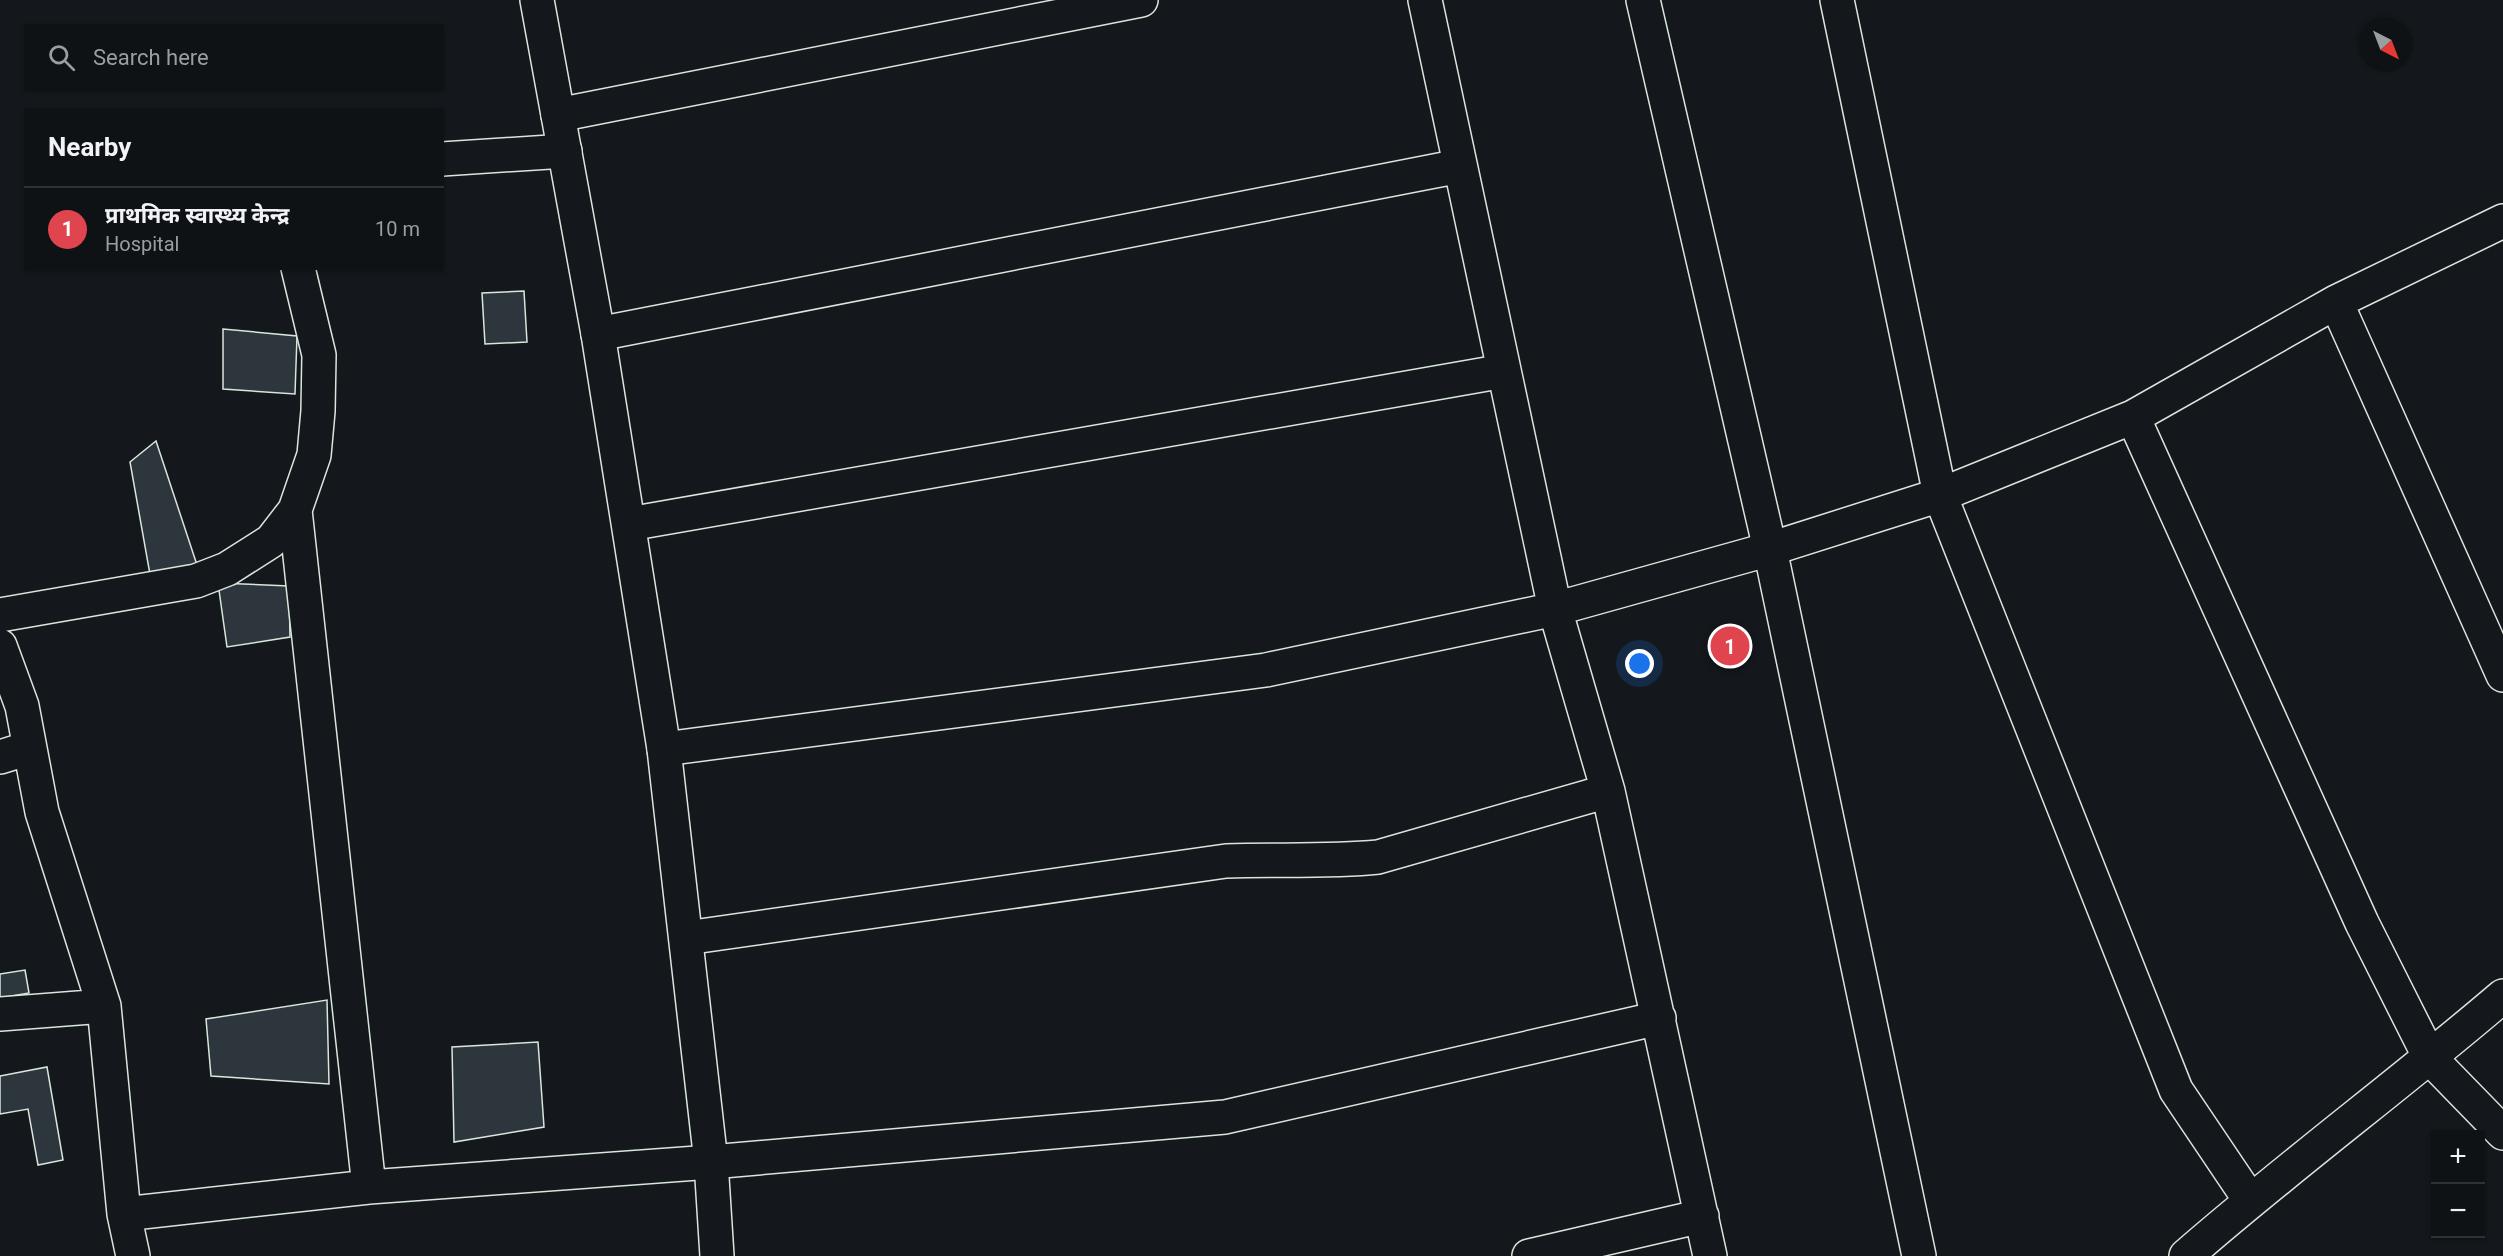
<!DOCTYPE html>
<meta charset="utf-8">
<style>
:root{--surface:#0f1215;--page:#1d2022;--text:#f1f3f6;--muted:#9b9ea0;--line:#2f3234;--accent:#ffb74d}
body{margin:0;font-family:Roboto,"Noto Sans Devanagari",sans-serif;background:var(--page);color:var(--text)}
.controls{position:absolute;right:18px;bottom:18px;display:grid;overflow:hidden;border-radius:0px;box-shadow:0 2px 4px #0004}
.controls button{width:54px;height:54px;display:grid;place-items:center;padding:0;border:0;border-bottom:2px solid var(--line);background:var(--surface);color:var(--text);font:30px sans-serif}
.compass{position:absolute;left:2359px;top:18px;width:54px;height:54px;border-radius:50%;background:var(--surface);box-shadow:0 2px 4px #0004;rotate:138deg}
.you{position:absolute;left:1640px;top:664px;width:21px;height:21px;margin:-15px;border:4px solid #fff;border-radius:50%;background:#1a73e8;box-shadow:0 0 0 9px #1a73e833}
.badge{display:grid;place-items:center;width:39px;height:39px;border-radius:50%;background:var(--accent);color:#fff;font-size:20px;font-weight:700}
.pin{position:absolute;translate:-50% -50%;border:3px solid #fff;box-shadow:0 2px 6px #0006}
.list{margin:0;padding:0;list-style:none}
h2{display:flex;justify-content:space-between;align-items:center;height:78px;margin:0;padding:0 24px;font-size:26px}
h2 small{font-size:20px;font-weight:400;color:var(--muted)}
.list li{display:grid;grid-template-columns:39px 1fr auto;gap:18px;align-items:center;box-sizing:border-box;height:84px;padding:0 24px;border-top:2px solid var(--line)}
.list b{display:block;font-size:22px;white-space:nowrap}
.list p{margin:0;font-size:20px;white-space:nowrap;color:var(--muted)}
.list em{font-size:20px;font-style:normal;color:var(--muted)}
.icon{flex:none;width:33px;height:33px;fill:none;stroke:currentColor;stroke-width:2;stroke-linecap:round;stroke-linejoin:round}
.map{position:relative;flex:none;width:2503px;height:1256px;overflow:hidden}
.search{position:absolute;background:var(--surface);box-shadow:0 2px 4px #0004;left:24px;top:24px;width:420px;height:66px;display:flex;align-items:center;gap:15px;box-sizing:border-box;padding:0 21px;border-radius:0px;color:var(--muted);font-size:22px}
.panel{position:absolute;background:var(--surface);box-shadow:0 2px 4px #0004;left:24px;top:108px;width:420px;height:162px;border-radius:0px}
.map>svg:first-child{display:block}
</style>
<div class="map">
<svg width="2503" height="1256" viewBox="0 0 2503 1256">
<rect width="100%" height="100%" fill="#14181c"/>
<path fill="#2c363c" stroke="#d8e6dc" stroke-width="1.5" d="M524,291L527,342L485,344L482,293Z
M223,329L297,336L295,394L223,389Z
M156,441L198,568L151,580L130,462Z
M218,583L289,586L290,637L227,647Z
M25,970L29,993L0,998V974Z
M327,1000L329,1084L211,1076L206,1019Z
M538,1042L544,1127L454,1142L452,1047Z
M47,1067L63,1160L38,1165L28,1109L0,1114V1076Z"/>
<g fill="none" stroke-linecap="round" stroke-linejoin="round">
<g stroke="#d8e6dc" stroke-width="36">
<path id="minor" d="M1425,0L1555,609L1608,791L1710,1256
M1643,0L1770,549L1919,1256
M1837,0L1940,495L2176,1090L2250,1200
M558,115L1141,0
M442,159L565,151
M2336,302L2503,675
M598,334L1460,166
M2133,417L2362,923L2430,1058L2503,1133
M295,510L369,1187
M629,524L1504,371
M0,615L196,581L227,569L271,541L295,510L314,455L318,411L319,355L298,268
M0,646L22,706L42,812L104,1006L124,1214L133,1256
M664,749L1266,670L1555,609L1770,549L1940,495L2133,417L2336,302L2503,221
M0,757L29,748
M686,938L1226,861C1277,859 1328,862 1378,857L1608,791
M0,1014L104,1006
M124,1214L369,1187L711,1162L1225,1117L1659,1018
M1529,1256L1702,1216
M2186,1256C2289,1166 2399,1085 2503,996"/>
</g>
<g stroke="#d8e6dc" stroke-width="36">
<path id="tertiary" d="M537,0L598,334L664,749L711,1162L717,1256"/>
</g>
<use href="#minor" stroke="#14181c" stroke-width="33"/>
<use href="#tertiary" stroke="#14181c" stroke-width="33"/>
</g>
</svg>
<div class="controls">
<button>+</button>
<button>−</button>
</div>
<svg class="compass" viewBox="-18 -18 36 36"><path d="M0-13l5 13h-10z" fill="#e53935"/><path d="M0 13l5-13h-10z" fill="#9b9ea0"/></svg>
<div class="you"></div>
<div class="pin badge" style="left:1730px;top:646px;background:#e0444e">1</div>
<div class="search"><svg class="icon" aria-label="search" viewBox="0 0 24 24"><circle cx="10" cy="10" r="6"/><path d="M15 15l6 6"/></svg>Search here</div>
<section class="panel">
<h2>Nearby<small></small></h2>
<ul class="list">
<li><span class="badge" style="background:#e0444e">1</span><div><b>प्राथमिक स्वास्थ्य केन्द्र</b><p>Hospital</p></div><em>10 m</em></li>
</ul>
</section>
</div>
